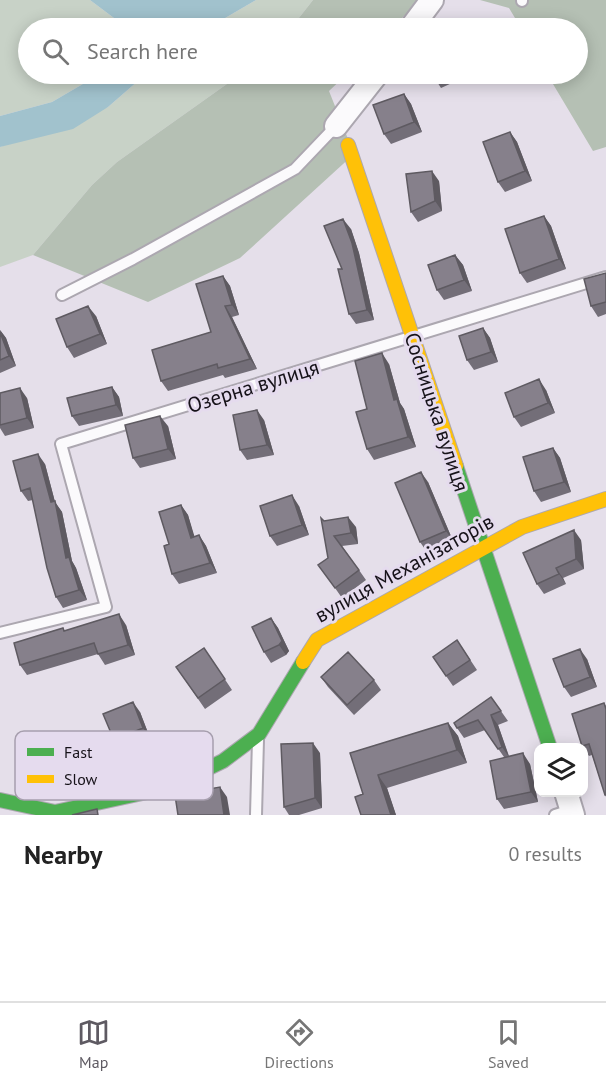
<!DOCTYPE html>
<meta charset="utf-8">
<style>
:root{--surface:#fff;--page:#f2f2f2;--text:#222;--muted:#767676;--line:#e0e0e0;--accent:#5e5a62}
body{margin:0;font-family:"PT Sans",sans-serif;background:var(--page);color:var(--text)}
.controls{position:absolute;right:18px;bottom:18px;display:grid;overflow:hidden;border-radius:12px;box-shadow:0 3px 15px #0003}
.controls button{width:54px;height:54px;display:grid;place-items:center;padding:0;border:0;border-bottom:2px solid var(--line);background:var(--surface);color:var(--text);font:30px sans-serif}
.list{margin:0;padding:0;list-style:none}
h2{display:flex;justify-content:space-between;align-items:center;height:78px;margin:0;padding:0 24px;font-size:26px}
h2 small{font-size:20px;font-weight:400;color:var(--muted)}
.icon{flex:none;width:33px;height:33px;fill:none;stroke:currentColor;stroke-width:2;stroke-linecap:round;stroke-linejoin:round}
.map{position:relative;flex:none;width:606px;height:815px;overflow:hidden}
.search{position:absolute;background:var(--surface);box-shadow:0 3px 15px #0003;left:18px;right:18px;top:18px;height:66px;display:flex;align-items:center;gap:15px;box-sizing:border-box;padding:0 21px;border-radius:33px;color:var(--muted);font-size:22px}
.sheet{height:186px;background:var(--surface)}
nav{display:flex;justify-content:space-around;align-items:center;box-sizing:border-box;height:84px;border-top:2px solid var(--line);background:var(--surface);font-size:16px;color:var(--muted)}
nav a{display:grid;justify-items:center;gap:3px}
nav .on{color:var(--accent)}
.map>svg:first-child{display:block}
</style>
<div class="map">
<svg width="606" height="815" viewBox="0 0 606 815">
<rect width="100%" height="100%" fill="#e5dfea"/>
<path fill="#c8d2c7" d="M0,0H90L118,21L122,28H28V74H100L52,102L0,116Z
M256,0H313L291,28H208Z
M146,74H241L117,162L92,185L33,255L0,267V147L108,107Z"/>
<path fill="#b5c0b4" d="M313,0H433L415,5L392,28H291Z
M480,0H606V147L593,151L547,74H578V28H521L509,8Z
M241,74H347L329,91L354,154L240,258L148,302L33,255L92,185L117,162Z"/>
<path fill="#a1c2cd" d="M90,0H256L208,28H122L118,21Z
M100,74H146L108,107L73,129L0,147V116L52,102Z"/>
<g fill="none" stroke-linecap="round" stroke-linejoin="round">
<g stroke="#aca7b0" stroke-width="14">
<path id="lane" d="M522,0V1
M62,295L133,259L295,169L336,126
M0,633L106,607L61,444L606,277
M256,815L258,740
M555,815L571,810"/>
</g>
<g stroke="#aca7b0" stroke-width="26">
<path id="street" d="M411,28L432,0
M336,126L377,74
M566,792L573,815"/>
</g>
<g stroke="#aca7b0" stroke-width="16">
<path id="fast" d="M456,466L550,748
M0,800L55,812L170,787L223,761L259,734L303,662"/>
</g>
<g stroke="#aca7b0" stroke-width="16">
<path id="slow" d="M348,145L456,466
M303,662L317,640L522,527L606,499"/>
</g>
<use href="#lane" stroke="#fbfafc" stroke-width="10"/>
<use href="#street" stroke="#fbfafc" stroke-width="22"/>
<use href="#fast" stroke="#4caf50" stroke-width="14"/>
<use href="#slow" stroke="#ffc107" stroke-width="14"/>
</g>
<path fill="#736e78" d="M432,74H461L463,78L441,88Z
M404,94L411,104L422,132L391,144L384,134Z
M510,132L517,142L532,181L505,192L498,182Z
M439,181L442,211L418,222L411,212Z
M544,216L551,226L566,269L527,283L520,273Z
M351,229L359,253L374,320L356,324L349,314L342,269Z
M455,255L463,265L472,291L444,300L437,290Z
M606,273V314L598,317L591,306Z
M223,276L230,286L239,315L232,317L257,369L225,378L223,375L168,391L161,381L211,332Z
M96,316L107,344L74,358L67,347Z
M483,328L490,338L498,362L474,370L467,360Z
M0,330L6,338L16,366L0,373Z
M389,364L400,403L404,409L416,447L374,460L367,449V409Z
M112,387L119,397L123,416L79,426L72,416Z
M546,390L555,413L521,427L514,417Z
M0,393L27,398L34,428L5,436L0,428Z
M264,420L274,455L247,460L240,450Z
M168,426L176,459L140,468L133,458Z
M553,448L560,458L571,492L541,502L534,491Z
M45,464L55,502L62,512L72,561L76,568L87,600L63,608L56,597L33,500L28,501L21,491Z
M428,482L453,541L427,552L420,542Z
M181,505L188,515L194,537L199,535L206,546L217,573L179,584L172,574L169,544Z
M299,506L309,535L277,546L270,536Z
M324,521L356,527L358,544L342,546L366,580L342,598L326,575L328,558Z
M581,540L584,569L563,578L566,584L544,594L537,584Z
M271,618L278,628L289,651L286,655L271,663L264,652Z
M126,625L135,655L105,665L98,654L27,675L20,665L63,628L65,631Z
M457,640L477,670L453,686L433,657Z
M204,648L232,690L205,709L176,667Z
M587,659L597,687L571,697L564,687Z
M321,677L374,680L381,690L354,715L328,687Z
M491,697L508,721L498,725L509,756L530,764L538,802L504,809L497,799L504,757L485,730L464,738L457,728Z
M604,703L606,706V797L592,755L589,756L582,746Z
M140,712L150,738L121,750L114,740Z
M448,723L458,736L467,763L387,788L396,815H361L363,794L350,753Z
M320,753L322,808L299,815H289L284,807Z"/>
<path fill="#5e5a61" d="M404,94L411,104L422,132L414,122Z
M510,132L517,142L532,181L525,171Z
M432,171L439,181L442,211L435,201Z
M544,216L551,226L566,269L559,259Z
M343,219L351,229L359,253L374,320L367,310Z
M455,255L463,265L472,291L464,280Z
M223,276L230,286L239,315L232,305Z
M88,306L96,316L107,344L100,334Z
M225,306L232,317L257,369L250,359Z
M483,328L490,338L498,362L491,352Z
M0,330L6,338L16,366L9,356Z
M382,353L389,364L400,403L404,409L416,447L408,437L394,400Z
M539,379L546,390L555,413L548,403Z
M112,387L119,397L123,416L116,405Z
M20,388L27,398L34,428L27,418Z
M257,410L264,420L274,455L267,445Z
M160,416L168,426L176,459L168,449Z
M553,448L560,458L571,492L564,482Z
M38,454L45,464L55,502L62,512L72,561L76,568L87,600L79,590L66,558Z
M421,472L428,482L453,541L446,531Z
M292,495L299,506L309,535L302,525Z
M181,505L188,515L198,548L191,538Z
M348,517L356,527L358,544L351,533Z
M574,530L581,540L584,569L576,559Z
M199,535L206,546L217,573L210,563Z
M556,568L563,578L566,584L559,574Z
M119,614L126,625L135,655L128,645Z
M271,618L278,628L289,651L286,655L279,645Z
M580,649L587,659L597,687L590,677Z
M133,702L140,712L150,738L143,728Z
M491,715L498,725L509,757L502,747Z
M448,723L458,736L467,763L457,750Z
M313,743L320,753L322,808L315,798Z
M523,753L530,764L538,802L531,792Z
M378,775L387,788L396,815H391Z
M220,787L227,797L230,815H224Z"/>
<path fill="#86808b" stroke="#5e5a61" stroke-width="1.5" d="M432,74H443L434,78Z
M404,94L414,122L384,134L373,105Z
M510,132L525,171L498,182L483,142Z
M432,171L435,201L411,212L406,174Z
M544,216L559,259L520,273L505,229Z
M343,219L352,243L367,310L349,314L338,269H342L324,226Z
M455,255L464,280L437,290L428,265Z
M606,273V302L591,306L584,279Z
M223,276L232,305L225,306L250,359L218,368L217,364L161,381L152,350L211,332L196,284Z
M88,306L100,334L67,347L56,319Z
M483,328L491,352L467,360L459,336Z
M0,332L9,356L0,360Z
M382,353L394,400L397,399L408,437L367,449L356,412L367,409L355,361Z
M539,379L548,403L514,417L505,393Z
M112,387L116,405L72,416L67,398Z
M20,388L27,418L0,425V393Z
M257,410L267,445L240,450L233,415Z
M160,416L168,449L133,458L125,425Z
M553,448L564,482L534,491L523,457Z
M38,454L51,502L55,501L66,558L69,557L79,590L56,597L47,568L30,488L21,491L13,461Z
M421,472L446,531L420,542L395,483Z
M292,495L302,525L270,536L260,506Z
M181,505L191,538L199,535L210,563L172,574L164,546L169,544L159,512Z
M348,517L351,533L334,536L359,570L335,588L318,565L328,558L321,518L324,521Z
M574,530L576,559L556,568L559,574L537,584L523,553Z
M119,614L128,645L98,654L94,643L20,665L14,643L63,628L64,631Z
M271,618L282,641L279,645L264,652L252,627Z
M457,640L470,660L446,676L433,657Z
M204,648L225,679L198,698L176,667Z
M580,649L590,677L564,687L553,659Z
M348,652L374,680L347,705L321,677Z
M491,697L501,711L491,715L502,747L498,749L478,720L457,728L454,723Z
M133,702L143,728L114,740L103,714Z
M604,703L606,709V795H605L589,744L582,746L572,714Z
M448,723L457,750L378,775L391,815H361L355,797L363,794L350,753Z
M313,743L315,798L284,807L281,744Z
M523,753L531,792L497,799L490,761Z
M220,787L224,815H178L175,795Z
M97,809L98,815H72Z"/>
<g text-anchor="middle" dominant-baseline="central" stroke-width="6" stroke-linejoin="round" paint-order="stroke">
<g font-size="21" fill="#161219" stroke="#e5dbee">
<text transform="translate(253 386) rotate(-17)">Озерна вулиця</text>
<text transform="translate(437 412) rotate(72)">Сосницька вулиця</text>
<text transform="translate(404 568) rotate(-29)">вулиця Механізаторів</text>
</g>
</g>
<rect x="15" y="731" width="198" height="69" rx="9" fill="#e5dbee" stroke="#a79fae" stroke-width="1.5"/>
<rect x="27" y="748" width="27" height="8" fill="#4caf50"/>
<rect x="27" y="775" width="27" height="8" fill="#ffc107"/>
<g font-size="16" fill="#161219">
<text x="64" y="758">Fast</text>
<text x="64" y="785">Slow</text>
</g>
</svg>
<div class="controls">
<button><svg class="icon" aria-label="layers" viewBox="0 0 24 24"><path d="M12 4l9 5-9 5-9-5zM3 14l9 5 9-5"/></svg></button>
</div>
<div class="search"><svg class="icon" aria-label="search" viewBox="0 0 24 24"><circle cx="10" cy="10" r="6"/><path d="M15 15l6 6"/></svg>Search here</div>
</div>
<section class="sheet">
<h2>Nearby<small>0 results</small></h2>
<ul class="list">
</ul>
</section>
<nav>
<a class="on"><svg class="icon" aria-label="map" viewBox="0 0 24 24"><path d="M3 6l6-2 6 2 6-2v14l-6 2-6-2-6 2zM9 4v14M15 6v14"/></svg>Map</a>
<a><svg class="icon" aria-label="directions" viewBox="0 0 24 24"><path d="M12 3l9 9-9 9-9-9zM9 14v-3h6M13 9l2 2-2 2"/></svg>Directions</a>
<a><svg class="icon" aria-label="saved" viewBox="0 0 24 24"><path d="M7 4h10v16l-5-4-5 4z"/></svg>Saved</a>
</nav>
